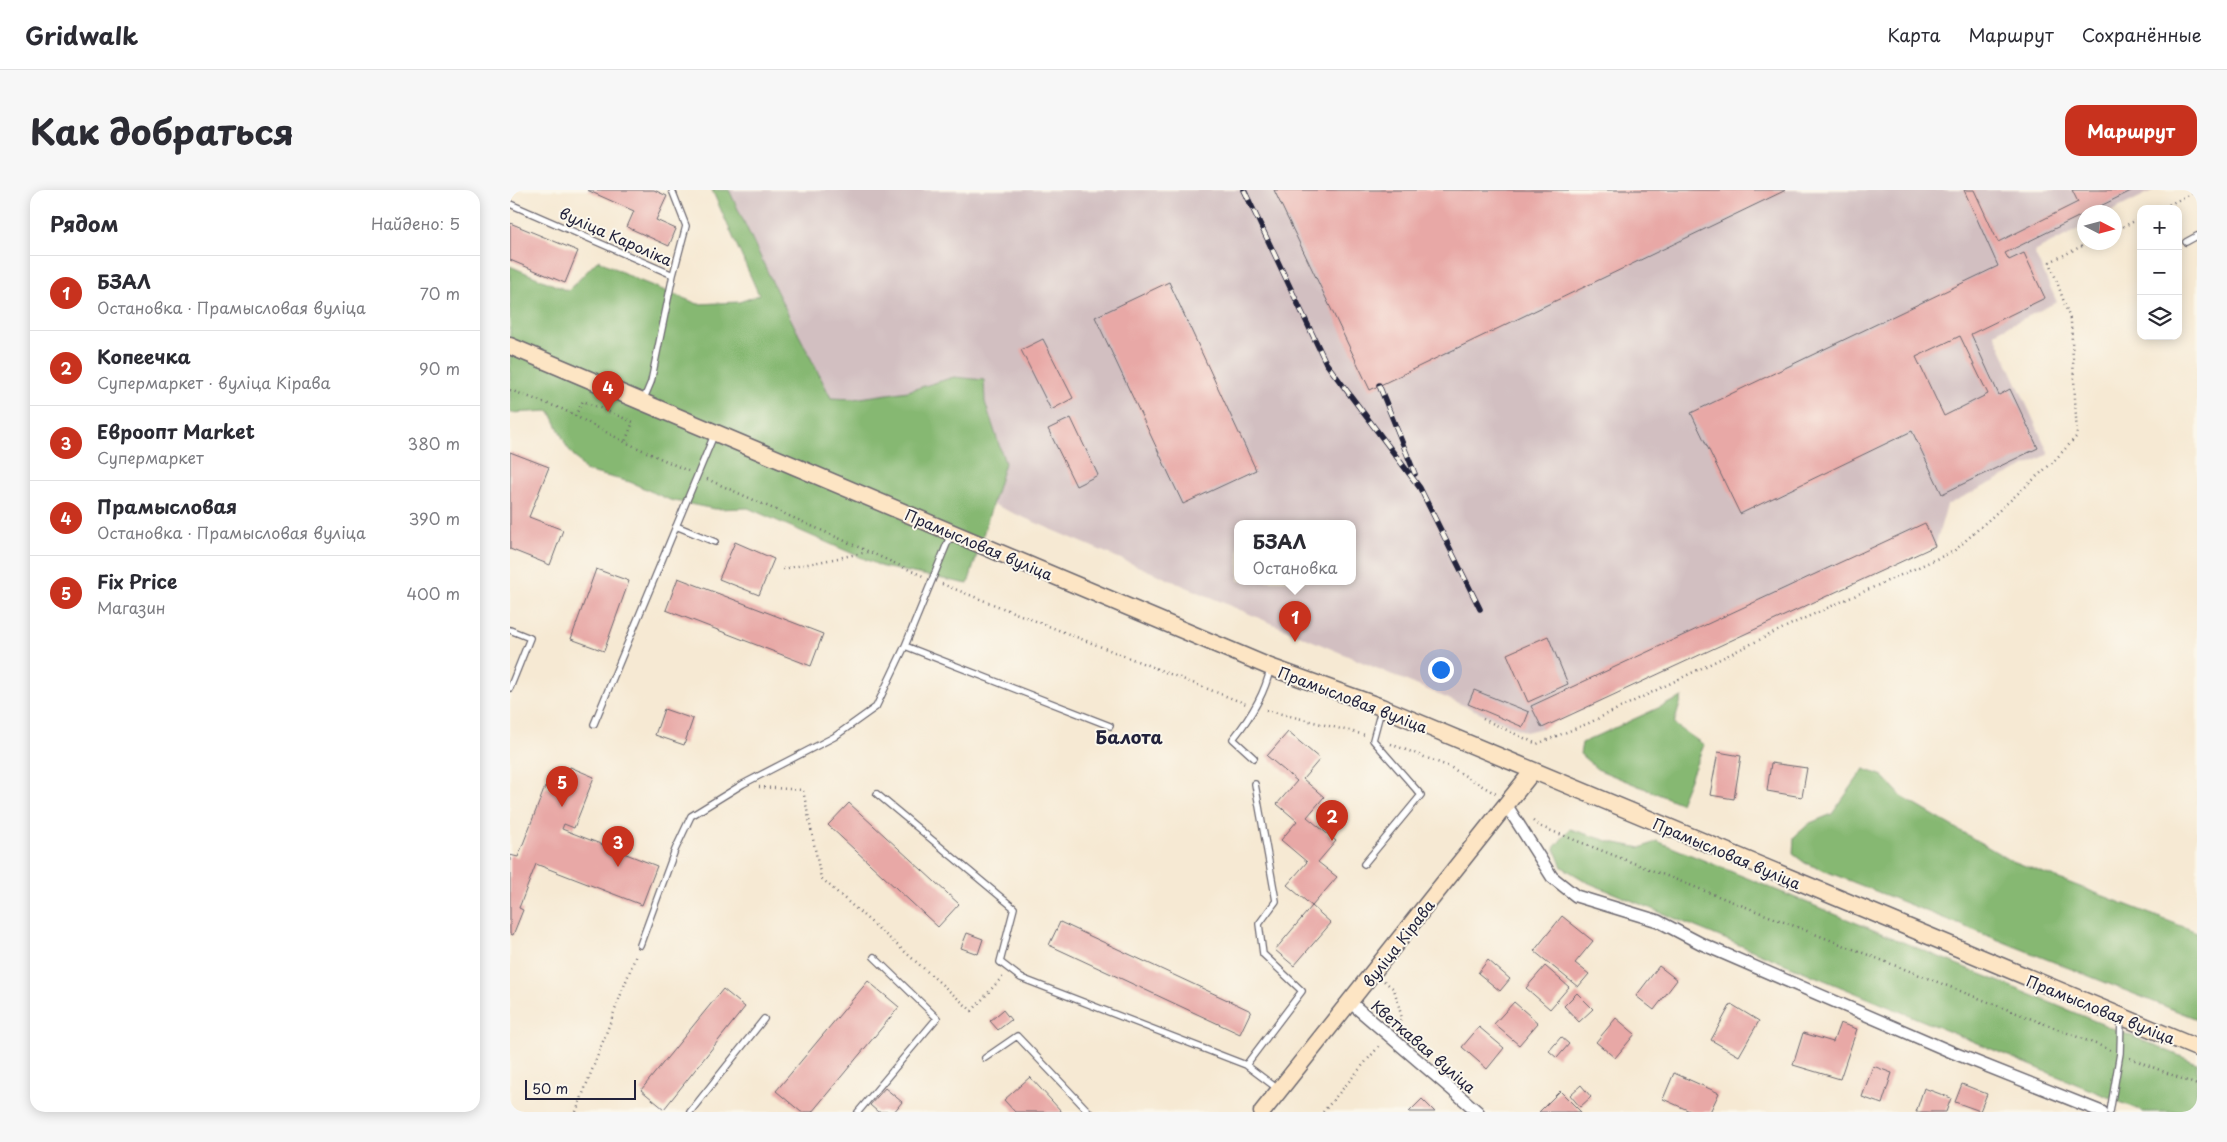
<!DOCTYPE html>
<html lang="ru">
<meta charset="utf-8">
<style>
:root{--surface:#fff;--page:#f7f7f7;--text:#2b2b33;--muted:#7c7c81;--line:#e1e1e2;--accent:#c8321e}
body{margin:0;font-family:"Playpen Sans",sans-serif;background:var(--page);color:var(--text)}
.controls{position:absolute;right:15px;top:15px;display:grid;overflow:hidden;border-radius:10px;box-shadow:0 2px 12px #0003}
.controls button{width:45px;height:45px;display:grid;place-items:center;padding:0;border:0;border-bottom:1px solid var(--line);background:var(--surface);color:var(--text);font:25px sans-serif}
.compass{position:absolute;left:1567px;top:15px;width:45px;height:45px;border-radius:50%;background:var(--surface);box-shadow:0 2px 12px #0003;rotate:96deg}
.scale{position:absolute;left:15px;bottom:12px;width:111px;box-sizing:border-box;padding-left:5px;border:2px solid #22223b;border-top:0;font-size:14px;line-height:18px;white-space:nowrap;color:#22223b;-webkit-text-stroke:4px #fbf7ec;paint-order:stroke}
.you{position:absolute;left:930px;top:479px;width:18px;height:18px;margin:-12px;border:4px solid #fff;border-radius:50%;background:#1a73e8;box-shadow:0 0 0 8px #1a73e833}
.badge{display:grid;place-items:center;width:32px;height:32px;border-radius:50%;background:var(--accent);color:#fff;font-size:16px;font-weight:700}
.pin{position:absolute;translate:-50% -41px;filter:drop-shadow(0 1px 2px #0008)}
.pin::after{content:'';position:absolute;top:26px;width:18px;height:15px;background:inherit;clip-path:polygon(0 0,100% 0,50% 100%)}
.popup{position:absolute;left:724px;top:330px;width:122px;height:65px;box-sizing:border-box;display:grid;place-content:center;border-radius:10px;background:var(--surface);filter:drop-shadow(0 1px 4px #0005);font-size:16px;white-space:nowrap;color:var(--muted)}
.popup b{font-size:19px;color:var(--text)}
.popup::after{content:'';position:absolute;left:50%;top:100%;margin-left:-10px;border:10px solid transparent;border-top-color:var(--surface)}
.list{margin:0;padding:0;list-style:none}
h2{display:flex;justify-content:space-between;align-items:center;height:65px;margin:0;padding:0 20px;font-size:21px}
h2 small{font-size:16px;font-weight:400;color:var(--muted)}
.list li{display:grid;grid-template-columns:32px 1fr auto;gap:15px;align-items:center;box-sizing:border-box;height:75px;padding:0 20px;border-top:1px solid var(--line)}
.list b{display:block;font-size:19px;white-space:nowrap}
.list p{margin:0;font-size:16px;white-space:nowrap;color:var(--muted)}
.list em{font-size:16px;font-style:normal;color:var(--muted)}
.icon{flex:none;width:28px;height:28px;fill:none;stroke:currentColor;stroke-width:2;stroke-linecap:round;stroke-linejoin:round}
.map{position:relative;flex:none;width:1687px;height:922px;overflow:hidden;border-radius:15px}
header{display:flex;align-items:center;gap:30px;box-sizing:border-box;height:70px;padding:0 25px;background:var(--surface);border-bottom:1px solid var(--line)}
header strong{font-size:24px}
nav{display:flex;gap:28px;margin-inline-start:auto;font-size:18px}
.intro{display:flex;align-items:center;justify-content:space-between;box-sizing:border-box;height:120px;padding:0 30px}
h1{margin:0;font-size:35px}
.button{padding:12px 22px;border-radius:15px;background:var(--accent);color:#fff;font-size:18px;font-weight:700}
main{display:flex;gap:30px;padding:0 30px}
aside{flex:1;background:var(--surface);border-radius:15px;box-shadow:0 2px 12px #0003}
.map>svg:first-child{display:block}
</style>
<header>
<strong>Gridwalk</strong>
<nav><a>Карта</a><a>Маршрут</a><a>Сохранённые</a></nav>
</header>
<div class="intro"><h1>Как добраться</h1><a class="button">Маршрут</a></div>
<main>
<aside>
<h2>Рядом<small>Найдено: 5</small></h2>
<ul class="list">
<li><span class="badge">1</span><div><b>БЗАЛ</b><p>Остановка · Прамысловая вуліца</p></div><em>70 m</em></li>
<li><span class="badge">2</span><div><b>Копеечка</b><p>Супермаркет · вуліца Кірава</p></div><em>90 m</em></li>
<li><span class="badge">3</span><div><b>Евроопт Market</b><p>Супермаркет</p></div><em>380 m</em></li>
<li><span class="badge">4</span><div><b>Прамысловая</b><p>Остановка · Прамысловая вуліца</p></div><em>390 m</em></li>
<li><span class="badge">5</span><div><b>Fix Price</b><p>Магазин</p></div><em>400 m</em></li>
</ul>
</aside>
<div class="map">
<svg width="1687" height="922" viewBox="0 0 1687 922">
<rect width="100%" height="100%" fill="#fbf7ec"/>
<filter id="ink" filterUnits="userSpaceOnUse"><feTurbulence type="fractalNoise" baseFrequency=".02" numOctaves="2"/><feDisplacementMap in="SourceGraphic" scale="10" xChannelSelector="R" yChannelSelector="G"/><feConvolveMatrix kernelMatrix="1 2 1 2 8 2 1 2 1" color-interpolation-filters="sRGB"/></filter>
<filter id="wash" filterUnits="userSpaceOnUse"><feTurbulence type="fractalNoise" baseFrequency=".0096" numOctaves="4" result="noise"/><feDisplacementMap in="SourceGraphic" scale="20" xChannelSelector="R" yChannelSelector="G"/><feGaussianBlur stdDeviation="1.12" result="paint"/><feColorMatrix in="noise" values="0 0 0 0 0 0 0 0 0 0 0 0 0 0 0 0 0 1.4 0 .05"/><feComposite in="paint" operator="in"/></filter>
<g filter="url(#wash)">
<rect width="100%" height="100%" fill="#f6e9d3"/>
<path fill="#d2bfc1" fill-rule="evenodd" d="M219,0H1644L1600,22H1574V36L1524,62L1547,112L1484,143L1539,264L1437,315L1425,356L1032,538L1016,542L337,252ZM728,333H842V391H728Z"/>
<path fill="#86b872" stroke="#546d56" d="M202,0H219L266,100L321,208L344,209L398,201L444,187L474,190L475,212L495,273L458,394L373,377L238,318L204,319L160,310L120,292L76,281L57,257L40,221L0,223V76L58,101L88,70L128,90L188,114L229,112L249,105Z
M1172,507L1164,534L1194,555L1170,613L1087,579L1070,564L1072,553Z
M1354,579L1373,586L1392,607L1500,670L1687,742V829L1295,673L1283,664L1284,647L1300,633L1322,624Z
M1060,639L1101,652L1131,658L1147,651L1687,873V922H1634L1079,693L1052,677L1044,658Z"/>
<g id="blocks">
<path fill="#e8a8a6" fill-rule="evenodd" d="M77,0H144L157,6L146,30L166,39L159,56L117,37L124,21Z
M764,0H1276L860,200Z
M1454,0H1464L1488,52L1568,12L1562,0H1623L1495,63L1499,70L1514,63L1535,108L1461,144L1489,205L1500,199L1528,258L1432,304L1402,241L1230,324L1181,223L1488,76ZM1450,146L1478,204L1434,226L1406,167Z
M0,33L68,61L55,93L0,70Z
M659,92L746,280L673,314L585,127Z
M533,149L563,208L541,220L511,160Z
M561,228L588,285L566,296L538,239Z
M0,262L39,277L19,327L53,340L40,375L0,359Z
M1415,333L1425,356L1032,538L1021,516Z
M225,352L264,369L249,405L209,389Z
M86,379L119,391L94,461L61,449Z
M168,388L313,444L301,476L156,420Z
M1038,446L1058,494L1018,512L997,464Z
M964,500L1019,522L1013,537L958,514Z
M154,519L183,529L174,555L145,545Z
M778,542L810,569L793,589L814,607L797,627L826,651L808,672L827,687L802,716L777,695L797,672L771,650L787,631L767,614L787,591L757,566Z
M1208,562L1231,566L1224,609L1200,605Z
M1261,573L1297,578L1292,607L1257,601Z
M60,577L84,587L64,638L54,634L52,639L147,676L132,715L26,674L9,718L13,720L3,745L0,744V665L8,667L35,597L50,602Z
M339,613L449,714L428,737L318,635Z
M802,716L821,733L784,776L765,760Z
M1052,726L1083,751L1065,773L1079,784L1068,797L1024,761Z
M550,732L741,821L730,844L539,755Z
M457,743L473,749L468,764L451,758Z
M978,770L1000,789L990,801L968,783Z
M1035,776L1059,797L1040,819L1016,798Z
M1149,776L1167,790L1144,820L1126,806Z
M358,791L389,817L302,922H291L266,901Z
M213,799L235,817L154,919L131,900Z
M1067,803L1083,819L1069,832L1054,816Z
M1004,812L1028,833L1009,855L984,834Z
M1221,814L1249,831L1229,866L1201,850Z
M493,820L501,830L488,840L480,831Z
M1106,828L1125,844L1105,868L1086,852Z
M1330,833L1347,839L1330,889L1283,875L1293,843L1323,852Z
M969,837L994,858L977,879L952,857Z
M1051,847L1059,854L1047,868L1039,861Z
M1363,876L1382,883L1372,914L1352,907Z
M1164,883L1209,903L1200,922H1182L1153,909Z
M520,887L552,922H505L494,910Z
M1452,894L1477,904L1470,921L1445,912Z
M1071,895L1081,907L1070,917L1060,905Z
M375,898L392,912L384,922H368L360,915Z
M1414,898L1441,908L1436,922H1406Z
M1050,901L1071,922H1029Z
M912,909L925,922H899Z"/>
</g>
</g>
<g filter="url(#ink)">
<use href="#blocks" fill-opacity="0" stroke="#6c6870" stroke-width="1"/>
<g fill="none" stroke-linecap="round" stroke-linejoin="round">
<g stroke="#6c6870" stroke-width="8">
<path id="service" d="M162,0L176,36L163,85
M0,14L163,85L141,192L133,211
M1676,52L1687,46
M166,336L205,352
M0,440L20,448L0,498
M395,456L600,536
M84,534L204,245
M744,568L723,549C739,529 755,505 760,479
M367,604L504,718L490,772L511,788L736,875L768,899
M854,674L911,605L863,550L871,520
M130,755L165,660L181,626L233,594L324,547L366,517L395,456L441,344
M475,868L507,846L579,922
M736,875L792,801L753,764L749,734L766,711L745,594
M180,922L254,829
M348,922L427,828L364,767
M1600,922L1610,863L1611,827"/>
</g>
<g stroke="#6c6870" stroke-width="14">
<path id="minor" d="M997,616L1042,687L1066,706L1148,731L1192,754L1444,863L1592,922
M841,813L968,922"/>
</g>
<g stroke="#6c6870" stroke-width="19">
<path id="secondary" d="M0,156L760,477L871,517L1687,858
M752,922L1022,582"/>
</g>
<path stroke="#6c6870" stroke-width="2.5" stroke-dasharray="1 4" stroke-linecap="butt" d="M1650,19L1687,1
M1604,41L1631,28
M0,200L52,219L115,252L178,281
M65,226L73,211L123,232L115,252
M197,289L413,386
M273,379L358,362
M432,394L736,514
M756,520L855,545
M973,529L1027,554L1079,533L1284,433L1444,361L1543,272L1567,246L1561,132L1540,72L1580,52
M881,554L940,577L986,604
M249,597L293,600L311,688L462,821L493,786
M1023,631L1029,636L1601,860
M874,791L884,799L892,828L886,835
M1620,868L1687,895
M66,922L126,765
M813,922L870,855"/>
<use href="#service" stroke="#fff" stroke-width="5.5"/>
<use href="#minor" stroke="#fff" stroke-width="11"/>
<use href="#secondary" stroke="#fde5c4" stroke-width="16"/>
<g stroke="#22223b" stroke-width="5.5">
<path id="rail" d="M734,0L816,173L910,298L970,419
M869,195L905,284"/>
</g>
<use href="#rail" stroke="#fbf7ec" stroke-width="4" stroke-dasharray="11" stroke-linecap="butt"/>
</g>
</g>
<g text-anchor="middle" dominant-baseline="central" stroke-width="4" stroke-linejoin="round" paint-order="stroke">
<g font-size="15" fill="#22223b" stroke="#fbf7ec">
<text transform="translate(106 46) rotate(24)">вуліца Кароліка</text>
<text transform="translate(469 354) rotate(23)">Прамысловая вуліца</text>
<text transform="translate(843 509) rotate(21)">Прамысловая вуліца</text>
<text transform="translate(1217 663) rotate(23)">Прамысловая вуліца</text>
<text transform="translate(888 753) rotate(-52)">вуліца Кірава</text>
<text transform="translate(1591 819) rotate(22)">Прамысловая вуліца</text>
<text transform="translate(914 856) rotate(41)">Кветкавая вуліца</text>
</g>
<g font-size="18" font-weight="bold" fill="#22223b" stroke="#fbf7ec">
<text x="619" y="546">Балота</text>
</g>
</g>
</svg>
<div class="controls">
<button>+</button>
<button>−</button>
<button><svg class="icon" aria-label="layers" viewBox="0 0 24 24"><path d="M12 4l9 5-9 5-9-5zM3 14l9 5 9-5"/></svg></button>
</div>
<svg class="compass" viewBox="-18 -18 36 36"><path d="M0-13l5 13h-10z" fill="#e53935"/><path d="M0 13l5-13h-10z" fill="#7c7c81"/></svg>
<div class="scale">50 m</div>
<div class="you"></div>
<div class="pin badge" style="left:785px;top:452px">1</div>
<div class="popup"><b>БЗАЛ</b>Остановка</div>
<div class="pin badge" style="left:822px;top:651px">2</div>
<div class="pin badge" style="left:108px;top:677px">3</div>
<div class="pin badge" style="left:98px;top:222px">4</div>
<div class="pin badge" style="left:52px;top:617px">5</div>
</div>
</main>
